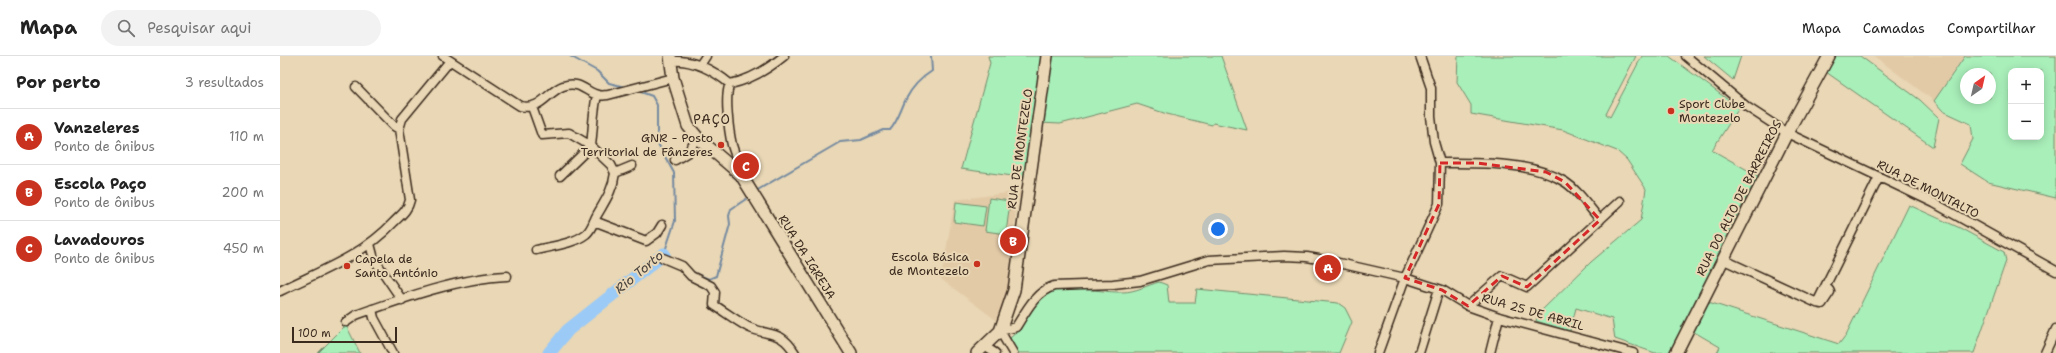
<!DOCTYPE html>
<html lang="pt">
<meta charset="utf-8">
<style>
:root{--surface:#fff;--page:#f2f2f2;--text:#222;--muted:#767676;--line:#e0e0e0;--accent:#c8321e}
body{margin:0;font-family:"Shantell Sans",sans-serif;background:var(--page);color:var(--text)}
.controls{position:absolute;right:12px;top:12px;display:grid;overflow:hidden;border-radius:8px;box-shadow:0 2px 10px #0003}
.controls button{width:36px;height:36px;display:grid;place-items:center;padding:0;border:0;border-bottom:1px solid var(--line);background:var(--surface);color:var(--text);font:20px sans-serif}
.compass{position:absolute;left:1680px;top:12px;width:36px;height:36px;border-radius:50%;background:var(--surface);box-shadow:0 2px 10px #0003;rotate:34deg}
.scale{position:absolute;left:12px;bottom:10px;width:105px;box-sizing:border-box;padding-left:4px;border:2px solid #3b2a1e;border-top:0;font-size:11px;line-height:14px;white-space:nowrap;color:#3b2a1e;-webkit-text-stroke:3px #e9d7b5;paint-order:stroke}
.you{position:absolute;left:938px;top:173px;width:14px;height:14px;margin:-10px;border:3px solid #fff;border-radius:50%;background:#1a73e8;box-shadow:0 0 0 6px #1a73e833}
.badge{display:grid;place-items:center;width:26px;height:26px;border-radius:50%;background:var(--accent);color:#fff;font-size:13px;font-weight:700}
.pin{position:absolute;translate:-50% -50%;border:2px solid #fff;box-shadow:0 1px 4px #0006}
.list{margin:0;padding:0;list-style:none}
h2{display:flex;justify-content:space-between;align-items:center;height:52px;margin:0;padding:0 16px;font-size:17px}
h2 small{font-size:13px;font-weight:400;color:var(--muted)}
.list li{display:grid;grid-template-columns:26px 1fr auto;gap:12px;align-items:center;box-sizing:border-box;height:56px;padding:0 16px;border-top:1px solid var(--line)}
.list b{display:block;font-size:15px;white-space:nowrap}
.list p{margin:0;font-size:13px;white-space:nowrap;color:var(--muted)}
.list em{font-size:13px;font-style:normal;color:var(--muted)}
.icon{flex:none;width:22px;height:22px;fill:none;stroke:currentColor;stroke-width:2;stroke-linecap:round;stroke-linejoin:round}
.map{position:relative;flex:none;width:1776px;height:297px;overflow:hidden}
header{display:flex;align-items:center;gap:24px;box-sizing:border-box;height:56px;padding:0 20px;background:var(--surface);border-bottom:1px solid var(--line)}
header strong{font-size:19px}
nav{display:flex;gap:22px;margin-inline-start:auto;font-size:14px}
.search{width:280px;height:36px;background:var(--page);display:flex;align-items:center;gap:10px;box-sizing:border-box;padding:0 14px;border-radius:22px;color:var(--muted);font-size:15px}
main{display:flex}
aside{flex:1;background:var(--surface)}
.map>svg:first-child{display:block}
</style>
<header>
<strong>Mapa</strong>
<div class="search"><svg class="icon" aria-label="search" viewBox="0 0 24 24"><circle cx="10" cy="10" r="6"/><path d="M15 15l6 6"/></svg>Pesquisar aqui</div>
<nav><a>Mapa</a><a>Camadas</a><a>Compartilhar</a></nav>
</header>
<main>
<aside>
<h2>Por perto<small>3 resultados</small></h2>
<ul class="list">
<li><span class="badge">A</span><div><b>Vanzeleres</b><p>Ponto de ônibus</p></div><em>110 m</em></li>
<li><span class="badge">B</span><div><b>Escola Paço</b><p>Ponto de ônibus</p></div><em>200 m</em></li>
<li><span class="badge">C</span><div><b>Lavadouros</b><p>Ponto de ônibus</p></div><em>450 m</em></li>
</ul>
</aside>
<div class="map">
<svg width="1776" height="297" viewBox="0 0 1776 297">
<rect width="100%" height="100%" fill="#e9d7b5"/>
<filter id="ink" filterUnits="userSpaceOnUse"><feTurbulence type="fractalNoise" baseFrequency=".025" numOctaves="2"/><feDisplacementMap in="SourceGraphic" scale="8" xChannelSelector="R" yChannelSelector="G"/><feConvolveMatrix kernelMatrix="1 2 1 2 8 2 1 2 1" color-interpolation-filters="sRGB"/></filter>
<g filter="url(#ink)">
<path fill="#e3caa7" d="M1594,0H1685L1654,45Z
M741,135L740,141L737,144L728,236L716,264L661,223L675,144Z"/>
<path fill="#a9efba" stroke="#728c6c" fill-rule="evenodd" d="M708,0H941L967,74L933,67L932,69L887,58L857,48L780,68L760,67L755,123L681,113L710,7Z
M1178,0H1356L1326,58L1330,61L1362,0H1389L1459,52L1432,94L1478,120L1448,176L1419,243L1559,288L1566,279L1629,149L1680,172L1724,196L1726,205L1694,297H1437L1440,291L1404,270L1392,296L1375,297L1335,283L1332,263L1296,252L1290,275L1256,265L1258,258L1311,206L1361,164L1366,133L1347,104L1337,95L1283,74L1191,58V49L1177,26Z
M1424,0H1461L1453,24Z
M1556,0H1580L1640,44L1659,62L1653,91L1546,16Z
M1685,0H1776V142L1708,126L1680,108L1693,83L1691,68L1663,55L1654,45ZM1731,15H1761V81H1731ZM1686,18H1710V42H1686Z
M709,142L730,145L726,178L705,175Z
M676,146L706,150L703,170L674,166Z
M879,226L887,229L889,247H915L917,233L1058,247L1065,252L1072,266L1059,297H737L730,282C745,271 755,244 769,235C781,228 827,237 843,236C855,236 868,229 879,226Z
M66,269L80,297H38Z"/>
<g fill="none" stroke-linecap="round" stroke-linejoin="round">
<path stroke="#758aa0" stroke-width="2" d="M290,0L317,15L329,27L345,31
M358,35L372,40L377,49V86L394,117L395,165L384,198L402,206
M476,135L560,86L581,84L603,74H610C618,65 621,53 626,43C632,31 641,22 652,15L651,0
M408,212L416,218L429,223L436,220L450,168L449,160L451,153L466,143"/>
<path stroke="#9bcaf6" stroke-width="13" d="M269,297L288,274L384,198"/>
<g stroke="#3b2a1e" stroke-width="11">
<path id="street" d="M163,0L240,50C261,55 267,36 283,30C301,24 306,37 318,39C321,40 325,39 328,39L393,22
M1406,0L1467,51L1507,77L1654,147L1776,215
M390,5C413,3 432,13 450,28C470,24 488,13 504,0
M420,9L426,0
M450,28C444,39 449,76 452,89C455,100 460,108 461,119
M76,31L114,70L119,73
M252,51L262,79L289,77L311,90L280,120
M395,104L408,96L418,82
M1160,107C1198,107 1252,105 1285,126C1299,135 1309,151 1320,164
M335,117L352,110
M314,165L366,185L377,177L382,169
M90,188L94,203L122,244
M256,194C272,190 293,188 306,178C312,173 313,166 317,159C325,145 333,134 335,117L331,109L311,90C313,73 313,56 317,39
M383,202L402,210L411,220L431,230L435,236L434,249C445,256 457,265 468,271C490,281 500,273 515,297
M1442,203L1537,247L1599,121
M0,235C42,214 81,201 114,166C121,159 128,154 130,144L119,73L122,63L169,6
M1537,247L1542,248L1550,236L1549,234L1545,231
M1188,250L1222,220L1247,231L1340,145
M92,253L94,262L113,297
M66,266L76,259C121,243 179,222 227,220
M704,290L715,297
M733,297L720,275L736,271C746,255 755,236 774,230L833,228L860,225L929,204L1004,200L1027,201L1050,205L1125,222L1162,234L1188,250L1219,261L1353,297
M1098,297L1125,222L1159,148L1160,107L1154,86L1151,60V32L1140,0
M1139,297L1159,233
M1210,297L1219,261
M1765,297L1776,273"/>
</g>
<g stroke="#3b2a1e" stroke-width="14">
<path id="secondary" d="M390,0L393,22L408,70L418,82L461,119L571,297
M697,297L720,275L734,234L767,0
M1396,297L1507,77L1549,0"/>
</g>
<use href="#street" stroke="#e9d7b5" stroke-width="8"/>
<use href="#secondary" stroke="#e9d7b5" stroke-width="11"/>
</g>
</g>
<path fill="none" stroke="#d62828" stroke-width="3" stroke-dasharray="8 5" stroke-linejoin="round" d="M1160,107H1197L1266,116L1285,126L1320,164L1247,231L1222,220L1188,250L1162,234L1125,222L1159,148Z"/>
<g fill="#c8321e" stroke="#e9d7b5" stroke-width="1.5">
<circle cx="1391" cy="55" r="4"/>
<circle cx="441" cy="89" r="4"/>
<circle cx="697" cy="208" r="4"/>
<circle cx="67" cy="210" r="4"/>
</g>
<g text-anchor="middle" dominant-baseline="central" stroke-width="4" stroke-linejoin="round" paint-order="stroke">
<g font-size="12" fill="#3b2a1e" stroke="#e9d7b5" text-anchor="start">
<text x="1399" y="48">Sport Clube<tspan x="1399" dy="14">Montezelo</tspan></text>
<text x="433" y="82" text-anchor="end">GNR - Posto<tspan x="433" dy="14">Territorial de Fânzeres</tspan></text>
<text x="689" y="201" text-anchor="end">Escola Básica<tspan x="689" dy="14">de Montezelo</tspan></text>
<text x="75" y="203">Capela de<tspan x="75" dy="14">Santo António</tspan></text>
</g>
<g font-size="12" fill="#3b2a1e" stroke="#e9d7b5">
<text transform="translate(740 93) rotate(-82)">RUA DE MONTEZELO</text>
<text transform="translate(1648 133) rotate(27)">RUA DE MONTALTO</text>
<text transform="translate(1459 142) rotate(-63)">RUA DO ALTO DE BARREIROS</text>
<text transform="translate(527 201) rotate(58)">RUA DA IGREJA</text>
<text transform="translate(1253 256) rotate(16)">RUA 25 DE ABRIL</text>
</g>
<g font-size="13" letter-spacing="1" fill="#3b2a1e" stroke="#e9d7b5">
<text x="432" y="63">PAÇO</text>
</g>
<g font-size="13" font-style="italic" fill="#49423e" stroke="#e9d7b5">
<text transform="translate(359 216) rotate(-40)">Rio Torto</text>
</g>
</g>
</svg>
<div class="controls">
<button>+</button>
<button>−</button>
</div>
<svg class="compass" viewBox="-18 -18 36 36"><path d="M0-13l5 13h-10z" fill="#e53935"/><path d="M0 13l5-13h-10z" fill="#767676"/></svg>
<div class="scale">100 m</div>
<div class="you"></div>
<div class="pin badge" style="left:1048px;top:212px">A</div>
<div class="pin badge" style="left:733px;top:185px">B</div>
<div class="pin badge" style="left:466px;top:110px">C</div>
</div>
</main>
